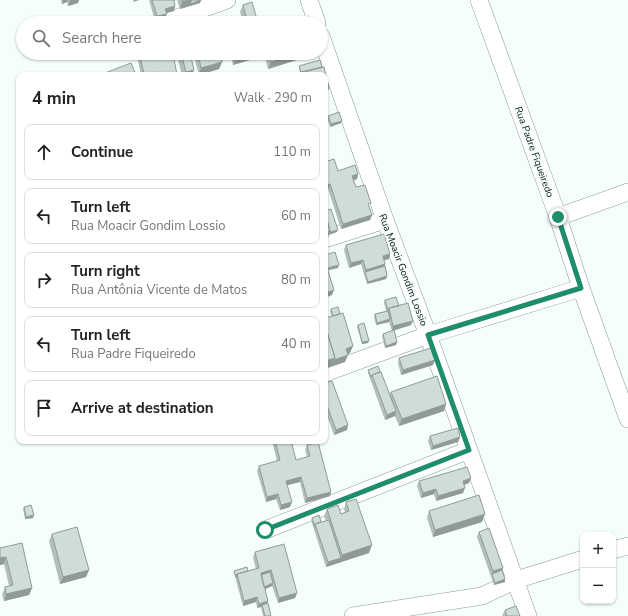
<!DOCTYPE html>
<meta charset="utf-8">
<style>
:root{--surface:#fff;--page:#f2f2f2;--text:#222;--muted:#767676;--line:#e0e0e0}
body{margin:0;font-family:"Nunito Sans",sans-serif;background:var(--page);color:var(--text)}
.controls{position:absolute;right:12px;bottom:12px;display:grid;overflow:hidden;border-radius:8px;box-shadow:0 1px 3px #0004}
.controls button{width:36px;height:36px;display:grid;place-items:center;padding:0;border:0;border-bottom:1px solid var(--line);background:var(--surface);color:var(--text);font:20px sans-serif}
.stop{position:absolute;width:12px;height:12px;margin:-9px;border:3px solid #1e8d6c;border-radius:50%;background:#fff}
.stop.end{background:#1e8d6c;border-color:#fff;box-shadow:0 1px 4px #0008}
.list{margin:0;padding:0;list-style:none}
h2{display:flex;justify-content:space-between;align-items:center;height:52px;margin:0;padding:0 16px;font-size:17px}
h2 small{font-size:13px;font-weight:400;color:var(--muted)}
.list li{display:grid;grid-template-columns:26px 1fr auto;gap:12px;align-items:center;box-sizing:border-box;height:56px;margin:0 8px 8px;padding:0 8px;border:1px solid var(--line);border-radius:8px}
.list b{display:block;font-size:15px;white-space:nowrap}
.list p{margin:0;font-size:13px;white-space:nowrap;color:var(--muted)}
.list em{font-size:13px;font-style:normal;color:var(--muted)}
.icon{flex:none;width:22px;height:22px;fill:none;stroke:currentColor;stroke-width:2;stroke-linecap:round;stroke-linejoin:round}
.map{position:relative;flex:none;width:628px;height:616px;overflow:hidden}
.search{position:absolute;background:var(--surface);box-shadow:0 1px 3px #0004;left:16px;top:16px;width:312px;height:44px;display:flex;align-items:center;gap:10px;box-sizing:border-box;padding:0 14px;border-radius:22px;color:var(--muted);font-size:15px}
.panel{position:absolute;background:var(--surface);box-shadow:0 1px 3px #0004;left:16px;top:72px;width:312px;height:372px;border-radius:8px}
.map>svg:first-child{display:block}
</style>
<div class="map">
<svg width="628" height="616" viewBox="0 0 628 616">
<rect width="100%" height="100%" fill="#f4fffa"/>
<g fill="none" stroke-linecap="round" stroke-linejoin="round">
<g stroke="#8d9a95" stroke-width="18">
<path id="minor" d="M309,0L317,23
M479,0L558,217L581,288L628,419
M163,23L227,0
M321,36L385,220L428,335L528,616
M558,217L628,192
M325,239L385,220
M325,373L428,335L581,288
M265,530L469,450
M613,550L628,546
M353,616L482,596L516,580L583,559"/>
</g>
<use href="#minor" stroke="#fff" stroke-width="17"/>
</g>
<path fill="#b2beb9" d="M61,0H79L78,3L68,6L67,2L62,4Z
M149,0H176L174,1L175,6L174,11L166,13L165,18L155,21Z
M177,0H201L200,3L180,9Z
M243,5L258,23L242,18L240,12Z
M138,53H139L177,75H141L137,56Z
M176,53H190L192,75H182Z
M193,53H220L222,62L219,69L199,75Z
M230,53H256L253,59L233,65Z
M269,53H317L316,54L268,69L266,61Z
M320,60L322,67H324L329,88L327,93H325V75H296V74L300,73L299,68V66Z
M328,116L341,123L330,127L327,118Z
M325,162L338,171L358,174L357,179L354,180L356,187L369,208L372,215L370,220L341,229L328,189L325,190Z
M346,245L390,254L389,259L384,260L385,266L387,276L386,279L367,284L361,264L349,268L344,250Z
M385,300L399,306L411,325L392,331L389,322L376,325L374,317L375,314L386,311L384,302Z
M331,309L350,353L347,354L345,362L330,311Z
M358,325L368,343L362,344L357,327Z
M383,334L397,342L396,345L385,348L382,336Z
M399,358L435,360L433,365L401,375L398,363Z
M368,370L380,372L390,394L391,392L446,404L444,411L399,426L395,416L385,420L368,373Z
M325,383L347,430L334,435L325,410Z
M430,436L460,437L458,442L431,450L428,441Z
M272,441H291L296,460L307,457L305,450L307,445L331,492L330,496L305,503L300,482L287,485L290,507L280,510L276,499L266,502L257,471L259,466L277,461Z
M419,481L469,483L464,485L463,493L436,501L434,494L421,498L417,486Z
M346,502L369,553L326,567L311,520L312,518L321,522L326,521L324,516L327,509L341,514L345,512L344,509Z
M24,507L33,518L25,519L23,509Z
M429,511L482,522L433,537L427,518Z
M479,532L503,568L502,570L505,582L494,585L477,537Z
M52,534L89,570L86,577L60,584L49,541Z
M0,548L32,588L29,595L4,601L2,595L5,587L9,586L4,564L0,565Z
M255,552L297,593L295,598L278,603L272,586L265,589L268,603L271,616H263L261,607L257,608L256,602L243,606L234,573V571H248L256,569L253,557Z
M505,610L520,616H502Z"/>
<path fill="#919b96" d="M63,0H68L67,2L62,4Z
M70,0H79L78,3L68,6Z
M134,0H139L133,2Z
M188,0H201L200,3L180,9L182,2Z
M175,6L174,11L163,14L165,9Z
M167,14L165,18L155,21L157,16Z
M253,53H256L253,59L233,65L236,58Z
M298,53H317L316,54L268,69L271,62Z
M222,62L219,69L199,75L201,68Z
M194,70L192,75H185L186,72Z
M153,72L152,75H143L144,74Z
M329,88L327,93H325V89Z
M342,121L341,123L330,127L331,124Z
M358,174L357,179L351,181L352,176Z
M330,184L328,189L325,190V185Z
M372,215L370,220L341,229L343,224Z
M338,230L337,232L329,235L330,232Z
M330,231L328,238L325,239V232Z
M390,254L389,259L381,261L383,256Z
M363,260L361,264L349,268L351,263Z
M385,264L384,269L365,272L366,270Z
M339,265L338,268L325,271L326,269Z
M387,276L386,279L367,284L368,282Z
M334,290L332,295L325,298V293Z
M390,319L389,322L376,325L377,323Z
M413,321L411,325L392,331L393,326Z
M369,341L368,343L362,344V342Z
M397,342L396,345L385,348L386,346Z
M353,346L350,353L343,356L346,349Z
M348,355L345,362L325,369V361L335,358Z
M435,360L433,365L401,375L403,370Z
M446,404L444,411L399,426L402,419Z
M396,411L395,416L385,420L387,415Z
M348,425L347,430L334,435L336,430Z
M460,437L458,442L431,450L433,446Z
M301,477L300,482L284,486L286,481Z
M471,478L469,483L461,486L463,481Z
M465,488L463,493L436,501L438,496Z
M436,489L434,494L421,498L423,493Z
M331,492L330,496L305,503L307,498Z
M278,494L276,499L266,502L267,497Z
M292,502L290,507L280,510L281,505Z
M485,514L482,522L433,537L435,530Z
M34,515L33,518L25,519L26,517Z
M372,545L369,553L326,567L328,562L341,558L342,555Z
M6,557L4,564L0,565V558Z
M503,568L501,572L492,574L491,576L493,571Z
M89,570L86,577L60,584L63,577Z
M271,570L269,575L260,577L261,573Z
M505,579V582L494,585L495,583Z
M273,583L272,586L263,590L264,587Z
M32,588L29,595L4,601L6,594Z
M297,593L295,598L278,603L279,598Z
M257,597L256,602L243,606L244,601Z
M268,601L267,606L262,605L261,607L257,608L259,604Z"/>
<path fill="#cfddd7" stroke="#919b96" d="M152,0H174L175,6L165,9L167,14L157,16Z
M182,0H188L182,2Z
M192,0H201L190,4Z
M252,2L258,23H226L246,17L243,5Z
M309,16L311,23H289Z
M210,18L212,23H206L205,19Z
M201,20L202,23H190Z
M139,53H173L177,75H154L153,72L144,74Z
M181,53H190L194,70L186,72Z
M198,53H220L222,62L201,68Z
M234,53H253L236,58Z
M270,53H298L271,62L268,54Z
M320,60L322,67L301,72L299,66Z
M131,63L136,75H106L105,73Z
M324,67L329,88L325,89V75H297L296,74Z
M339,112L342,121L331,124L328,116Z
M334,159L338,171L355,165L358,174L352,176L356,187L365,185L371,203L368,204L372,215L343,224L330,184L325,185V162Z
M331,209L338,230L330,232L325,211Z
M325,212L330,231L325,232Z
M384,234L390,254L383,256L385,264L366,270L363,260L351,263L346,245Z
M335,252L339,265L327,268L325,261V255Z
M325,261L334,290L325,293Z
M385,266L387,276L368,282L365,272Z
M396,297L399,306L389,308L388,311L385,300Z
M408,303L413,321L393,326L389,308Z
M338,307L340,314L333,316L331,309Z
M388,311L390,319L377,323L375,314Z
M343,313L353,346L346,349L348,355L334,360L335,358L325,325V318Z
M364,323L369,341L362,342L358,325Z
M325,325L335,358L325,361Z
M394,330L397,342L386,346L383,334Z
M431,348L435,360L403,370L399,358Z
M378,366L380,372L372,375L371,377L368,370Z
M381,372L396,411L387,415L372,375Z
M437,376L446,404L402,419L391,392Z
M332,381L348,425L336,430L325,400V383Z
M458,428L460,437L433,446L430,436Z
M275,441H291L296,460L310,456L307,445L318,442L331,492L307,498L301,477L286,481L292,502L281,505L278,494L267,497L259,466L280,460Z
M467,467L471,478L463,481L465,488L438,496L436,489L423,493L419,481Z
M479,495L485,514L435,530L429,511Z
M356,499L372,545L342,555L327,509L338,505L341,514L349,511L346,502Z
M31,505L34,515L26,517L24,507Z
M319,515L321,522L315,524V527L312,518Z
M329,520L341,558L328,562L315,524Z
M77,527L89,570L63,577L52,534Z
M489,528L503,568L493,571L479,532Z
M22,543L32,588L6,594L5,587L13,585L6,557L0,558V548Z
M284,544L297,593L279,598L271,570L261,573L268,601L259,604L257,597L244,601L237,574L259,568L255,552Z
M247,567L248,571L237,574L236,577L234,571Z
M502,570L505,579L495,583L492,574Z
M270,572L273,583L264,587L261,575Z
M268,603L271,616H265L262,605Z
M516,606L520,616H507L505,610Z"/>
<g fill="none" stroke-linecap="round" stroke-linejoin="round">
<path stroke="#1e8d6c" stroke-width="5" d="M265,530L469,450L428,335L581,288L558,217"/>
</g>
<g text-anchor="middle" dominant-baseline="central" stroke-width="4" stroke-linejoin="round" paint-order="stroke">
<g font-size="10" fill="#121715" stroke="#f4fffa">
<text transform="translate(534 152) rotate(70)">Rua Padre Fiqueiredo</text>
<text transform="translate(403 270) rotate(69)">Rua Moacir Gondim Lossio</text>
</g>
</g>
</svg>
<div class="controls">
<button>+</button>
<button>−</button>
</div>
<div class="stop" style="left:265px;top:530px"></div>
<div class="stop end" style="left:558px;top:217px"></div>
<div class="search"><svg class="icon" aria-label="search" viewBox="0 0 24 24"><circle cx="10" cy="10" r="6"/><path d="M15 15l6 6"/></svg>Search here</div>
<section class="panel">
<h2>4 min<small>Walk · 290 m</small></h2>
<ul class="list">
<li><svg class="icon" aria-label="ahead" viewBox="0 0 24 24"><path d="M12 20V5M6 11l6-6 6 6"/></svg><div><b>Continue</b></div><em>110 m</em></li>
<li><svg class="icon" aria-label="left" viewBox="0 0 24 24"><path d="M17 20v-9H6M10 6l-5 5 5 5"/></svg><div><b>Turn left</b><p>Rua Moacir Gondim Lossio</p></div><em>60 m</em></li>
<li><svg class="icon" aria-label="right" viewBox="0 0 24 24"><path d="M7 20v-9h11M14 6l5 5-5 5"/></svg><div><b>Turn right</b><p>Rua Antônia Vicente de Matos</p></div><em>80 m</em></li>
<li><svg class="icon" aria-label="left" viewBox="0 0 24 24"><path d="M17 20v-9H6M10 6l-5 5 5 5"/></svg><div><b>Turn left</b><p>Rua Padre Fiqueiredo</p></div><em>40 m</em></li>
<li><svg class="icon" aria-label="arrive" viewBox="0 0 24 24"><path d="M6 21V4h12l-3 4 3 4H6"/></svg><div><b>Arrive at destination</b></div></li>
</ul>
</section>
</div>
